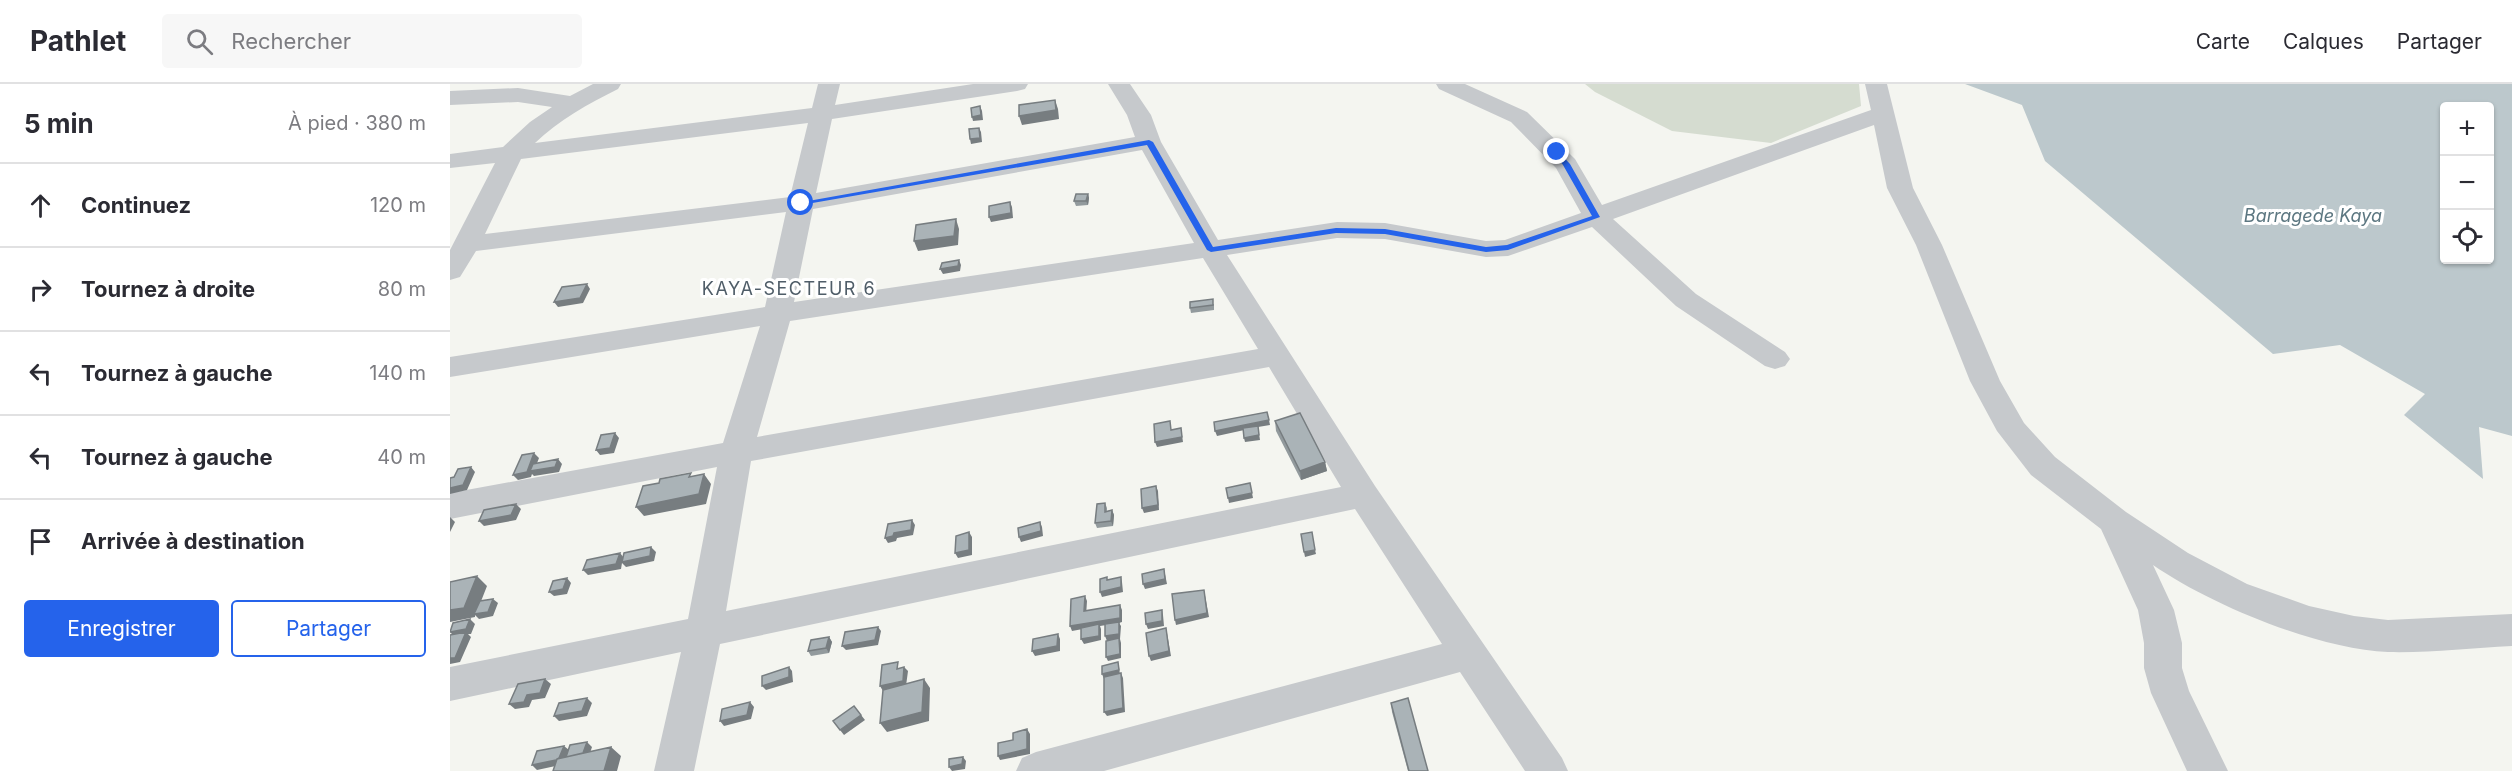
<!DOCTYPE html>
<html lang="fr">
<meta charset="utf-8">
<style>
:root{--surface:#fff;--page:#f7f7f7;--text:#2b2b33;--muted:#7c7c81;--line:#e1e1e2;--accent:#2563eb}
body{margin:0;font-family:Inter,sans-serif;background:var(--page);color:var(--text)}
.controls{position:absolute;right:18px;top:18px;display:grid;overflow:hidden;border-radius:6px;box-shadow:0 2px 4px #0004}
.controls button{width:54px;height:54px;display:grid;place-items:center;padding:0;border:0;border-bottom:2px solid var(--line);background:var(--surface);color:var(--text);font:30px sans-serif}
.stop{position:absolute;width:18px;height:18px;margin:-14px;border:4px solid #2563eb;border-radius:50%;background:#fff}
.stop.end{background:#2563eb;border-color:#fff;box-shadow:0 2px 6px #0008}
.list{margin:0;padding:0;list-style:none}
h2{display:flex;justify-content:space-between;align-items:center;height:78px;margin:0;padding:0 24px;font-size:26px}
h2 small{font-size:20px;font-weight:400;color:var(--muted)}
.list li{display:grid;grid-template-columns:39px 1fr auto;gap:18px;align-items:center;box-sizing:border-box;height:84px;padding:0 24px;border-top:2px solid var(--line)}
.list b{display:block;font-size:22px;white-space:nowrap}
.list em{font-size:20px;font-style:normal;color:var(--muted)}
.actions{display:flex;gap:12px;padding:18px 24px}
.actions a{flex:1;padding:14px 0;border:2px solid var(--accent);border-radius:6px;text-align:center;font-size:21px;color:var(--accent)}
.actions .main{background:var(--accent);color:#fff}
.icon{flex:none;width:33px;height:33px;fill:none;stroke:currentColor;stroke-width:2;stroke-linecap:round;stroke-linejoin:round}
.map{position:relative;flex:none;width:2062px;height:687px;overflow:hidden}
header{display:flex;align-items:center;gap:36px;box-sizing:border-box;height:84px;padding:0 30px;background:var(--surface);border-bottom:2px solid var(--line)}
header strong{font-size:28px}
nav{display:flex;gap:33px;margin-inline-start:auto;font-size:21px}
.search{width:420px;height:54px;background:var(--page);display:flex;align-items:center;gap:15px;box-sizing:border-box;padding:0 21px;border-radius:6px;color:var(--muted);font-size:22px}
main{display:flex}
aside{flex:1;background:var(--surface)}
.map>svg:first-child{display:block}
</style>
<header>
<strong>Pathlet</strong>
<div class="search"><svg class="icon" aria-label="search" viewBox="0 0 24 24"><circle cx="10" cy="10" r="6"/><path d="M15 15l6 6"/></svg>Rechercher</div>
<nav><a>Carte</a><a>Calques</a><a>Partager</a></nav>
</header>
<main>
<aside>
<h2>5 min<small>À pied · 380 m</small></h2>
<ul class="list">
<li><svg class="icon" aria-label="ahead" viewBox="0 0 24 24"><path d="M12 20V5M6 11l6-6 6 6"/></svg><div><b>Continuez</b></div><em>120 m</em></li>
<li><svg class="icon" aria-label="right" viewBox="0 0 24 24"><path d="M7 20v-9h11M14 6l5 5-5 5"/></svg><div><b>Tournez à droite</b></div><em>80 m</em></li>
<li><svg class="icon" aria-label="left" viewBox="0 0 24 24"><path d="M17 20v-9H6M10 6l-5 5 5 5"/></svg><div><b>Tournez à gauche</b></div><em>140 m</em></li>
<li><svg class="icon" aria-label="left" viewBox="0 0 24 24"><path d="M17 20v-9H6M10 6l-5 5 5 5"/></svg><div><b>Tournez à gauche</b></div><em>40 m</em></li>
<li><svg class="icon" aria-label="arrive" viewBox="0 0 24 24"><path d="M6 21V4h12l-3 4 3 4H6"/></svg><div><b>Arrivée à destination</b></div></li>
</ul>
<div class="actions"><a class="main">Enregistrer</a><a>Partager</a></div>
</aside>
<div class="map">
<svg width="2062" height="687" viewBox="0 0 2062 687">
<rect width="100%" height="100%" fill="#f4f5f0"/>
<path fill="#d5dcd0" d="M1135,0H1409L1411,22L1321,59L1222,47L1145,8Z"/>
<path fill="#bcc8cc" fill-rule="evenodd" d="M1515,0H2062V352L2029,343L2033,395L1954,331L1975,310L1890,261L1823,270L1595,77L1572,21ZM1994,22H2040V176H1994Z"/>
<g fill="none" stroke-linecap="round" stroke-linejoin="round">
<path fill="#c6c9cc" fill-rule="evenodd" d="M143,0H171L168,5C138,20 109,36 85,59L362,24L368,0H390L385,21L523,0H578L575,5L567,7L382,35L366,109L685,53L677,31L658,0H680L701,31L711,58L768,156L887,138L935,139L1036,157L1055,156L1131,129L1106,84L1061,38L989,5L986,0H1015L1077,28L1125,75L1152,121L1421,26L1415,0H1437L1463,104L1492,161L1550,297L1574,339L1605,373L1676,428L1738,469L1797,500L1859,522L1904,532L1938,536L2062,530V562C2021,564 1979,569 1938,568C1867,565 1761,521 1703,481L1724,526L1732,559V584L1739,607L1778,687H1737L1701,609L1694,584V559L1688,526L1651,445L1581,391L1547,347L1520,297L1466,161L1437,104L1424,41L1163,135L1246,210L1335,268L1340,275L1335,282L1325,285L1315,282L1226,222L1142,143L1058,172L1036,173L935,155L887,154L777,171L925,402L1112,674L1118,687H1075L1010,588L654,687H566L572,674L586,668L992,560L905,425L270,560L244,687H204L231,568L0,617V583L238,535L267,383L0,435V409L273,359L310,242L0,293V273L315,223L336,128L26,167L10,193L0,196V166L45,79L0,84V70L53,63L80,38L102,23L68,18L0,21V7L68,4L120,12ZM358,39L340,113L35,150L71,75ZM692,66L744,159L344,218L363,125ZM753,174L808,265L307,353L340,237ZM819,283L891,403L276,527L301,377Z"/>
</g>
<path fill="#929a9d" d="M638,110L639,114L638,121L626,122L624,117Z
M764,220V226L741,229L740,224Z
M825,337L875,378L877,387L851,396L826,347Z
M655,419L657,424V427L662,426L664,431L663,442L647,444L645,439Z
M379,553L382,558L379,569L361,572L358,567Z
M941,619L978,687H958L942,628Z"/>
<path fill="#777d80" d="M605,16L608,25L609,35L572,41L569,32Z
M530,22L532,27L533,36L523,37L522,33Z
M529,44L531,48L532,58L521,60L520,55Z
M638,110L639,114L638,121L636,117Z
M560,118L562,123L563,134L541,138L539,133Z
M506,135L509,145L508,161L468,167L464,157Z
M509,176L511,181L510,187L493,190L490,185Z
M137,200L140,205L133,219L108,223L104,218Z
M819,336L820,341L808,343L810,356L795,358L794,354L808,343L767,352L765,347Z
M731,344L733,358L707,363L705,358Z
M165,349L169,354L164,369L150,371L146,366Z
M84,369L89,374L84,387L108,375L112,380L109,388L84,392L82,390L81,393L68,396L63,391Z
M875,378L877,387L851,396L850,387Z
M21,383L25,388L17,406L0,410V404Z
M254,390L261,400L256,420L194,432L186,423Z
M706,402L708,407L709,426L694,429L692,424Z
M802,409L803,414L779,419L778,414Z
M66,420L71,425L66,436L34,442L29,437Z
M662,426L664,431L663,442L661,437Z
M0,433L5,438L0,448Z
M462,436L465,441L463,451L447,454L446,457L438,459L435,454Z
M590,438L592,443L593,452L571,458L569,453Z
M519,448L522,453V471L508,474L505,469Z
M201,463L206,468L204,477L176,483L172,479L171,485L138,491L133,486L170,469L174,474Z
M865,466L866,470L855,473L854,468Z
M714,485L717,500L695,505L693,500Z
M27,492L37,502L26,530L43,515L48,519L43,532L29,535L25,531V533L0,538V526Z
M671,493L672,498L673,508L652,513L650,508Z
M117,494L121,499L117,510L104,512L99,508Z
M754,506L759,533L726,541L725,536Z
M635,512L637,517L636,532L634,527Z
M670,521L672,526V538L669,539L671,542L670,555L671,559V574L658,577L656,573L657,557L655,552L669,539L650,542L651,545V556L634,560L631,555L649,542L622,547L620,542Z
M712,526L713,531L714,542L698,545L696,540Z
M20,535L25,540L21,550H18L21,553L10,578L0,580V574L5,553L0,548Z
M428,543L431,547L428,561L396,566L392,562Z
M716,544L717,549L721,572L701,577L699,572Z
M608,550L610,555V567L585,572L582,567Z
M379,553L382,558L379,569L376,564Z
M668,578L669,583L670,591L654,595L652,590Z
M339,583L342,587L343,598L316,606L312,602Z
M454,583L458,587L456,602L433,607L430,602Z
M671,589L673,594L675,628L657,632L654,628Z
M95,595L101,600L95,614L82,616L79,623L65,625L59,620L77,611Z
M474,595L480,604L479,637L437,648L430,639Z
M137,614L142,619L137,632L109,637L104,632Z
M300,618L304,623L301,635L274,642L270,637Z
M411,631L415,636L394,651L390,646Z
M577,645L580,650V670L550,676L548,672Z
M137,658L142,663L138,675L87,686L82,681L114,662L119,666Z
M161,663L171,672L167,687H154Z
M513,673L516,677L515,685L502,687L499,683Z"/>
<path fill="#aab3b7" stroke="#777d80" stroke-width="1.5" d="M605,16L606,26L569,32V21Z
M530,22L531,31L522,33L521,24Z
M529,44L530,54L520,55L519,45Z
M626,110H638L636,117H624Z
M560,118L561,129L539,133V122Z
M506,135L504,152L464,157L466,141Z
M509,176L508,182L490,185L492,179Z
M137,200L130,214L104,218L112,203Z
M763,215V221L740,224V218Z
M817,328L819,336L765,347L764,338Z
M850,329L875,378L850,387L825,337Z
M720,337L721,346L731,344L732,353L705,358L704,340Z
M808,342L809,351L794,354L793,344Z
M165,349L160,364L146,366L151,351Z
M84,369L77,388L63,391L72,371Z
M108,375L105,383L80,387L83,380Z
M21,383L13,401L0,404V394L4,393L8,385Z
M241,389L239,393L254,390L249,410L186,423L193,402L209,399L210,395Z
M800,399L802,409L778,414L776,404Z
M706,402L708,421L692,424L691,405Z
M655,419V428L662,426L661,437L645,439L647,420Z
M66,420L61,431L29,437L34,426Z
M462,436L461,446L444,449L443,452L435,454L438,440Z
M590,438L591,447L569,453L568,444Z
M519,448V466L505,469L506,452Z
M862,448L865,466L854,468L851,450Z
M201,463L200,472L172,478L174,469Z
M170,469L166,480L133,486L137,476Z
M714,485L715,495L693,500L692,490Z
M27,492L14,524L0,526V498Z
M657,493V496L671,493V503L650,508V495Z
M117,494L113,505L99,508L103,497Z
M754,506L757,529L725,536L722,510Z
M635,512L634,527L670,521V534L620,542L621,515Z
M43,515L38,528L24,530L30,517Z
M712,526V537L696,540L695,529Z
M20,535L16,545L0,548L3,539Z
M669,538V550L655,552V540Z
M649,540V552L631,555V544Z
M428,543L425,556L392,562L395,548Z
M716,544L719,567L699,572L696,549Z
M16,548L5,574H0V551Z
M608,550L607,562L582,567L583,555Z
M379,553L376,564L358,567L361,556Z
M669,554L670,570L656,573V557Z
M448,578L447,585L454,583L453,597L430,602L432,581Z
M668,578L669,586L652,590V582Z
M339,583V593L312,602V592Z
M671,589L673,624L654,628V593Z
M95,595L90,609L77,611L74,618L59,620L68,600Z
M474,595L472,628L430,639L433,606Z
M137,614L132,627L104,632L109,619Z
M958,614L978,687H959L941,619Z
M300,618L297,631L270,637L272,625Z
M404,622L411,631L390,646L383,637Z
M577,645V665L548,672V659L563,656V649Z
M137,658L133,669L116,673L120,661Z
M114,662L109,674L107,675L106,676L82,681L87,667Z
M161,663L154,687H103L107,675Z
M513,673L512,680L499,683V675Z"/>
<path fill="#2563eb" d="M699,56L703,58L763,163L886,144L935,145L1036,163L1057,161L1142,132L1113,81L1103,68L1107,66L1120,80L1150,133L1058,166L1036,168L935,150L886,149L761,168L757,166L697,61L351,121L347,119Z"/>
<g text-anchor="middle" dominant-baseline="central" stroke-width="6" stroke-linejoin="round" paint-order="stroke">
<g font-size="18" font-style="italic" fill="#5c7781" stroke="#fff">
<text x="1863" y="131">Barragede Kaya</text>
</g>
<g font-size="18" letter-spacing="1.5" fill="#4f5d68" stroke="#fff">
<text x="339" y="204">KAYA-SECTEUR 6</text>
</g>
</g>
</svg>
<div class="controls">
<button>+</button>
<button>−</button>
<button><svg class="icon" aria-label="locate" viewBox="0 0 24 24"><circle cx="12" cy="12" r="6"/><path d="M12 2v4M12 18v4M2 12h4M18 12h4"/></svg></button>
</div>
<div class="stop" style="left:351px;top:119px"></div>
<div class="stop end" style="left:1107px;top:68px"></div>
</div>
</main>
